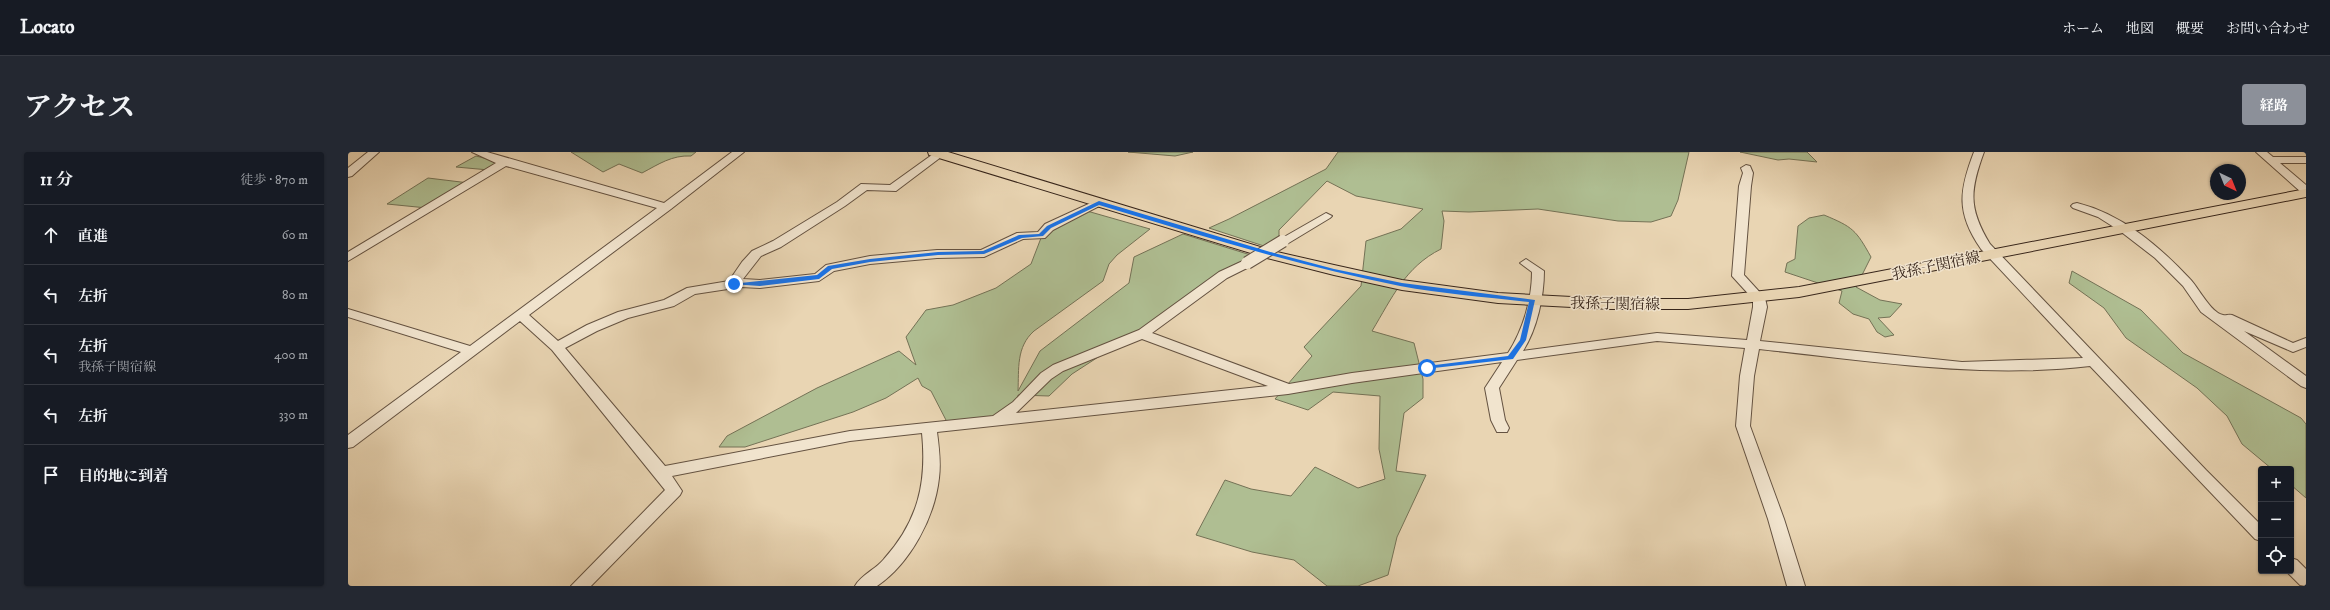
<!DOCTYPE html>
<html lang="ja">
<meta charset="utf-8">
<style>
:root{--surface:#171b24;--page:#242831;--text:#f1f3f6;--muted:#9ea1a6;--line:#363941;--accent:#8c9099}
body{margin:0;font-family:"IM FELL DW Pica","Noto Serif JP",serif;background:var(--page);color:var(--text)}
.controls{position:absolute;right:12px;bottom:12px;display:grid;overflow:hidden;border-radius:4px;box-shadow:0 1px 3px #0004}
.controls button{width:36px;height:36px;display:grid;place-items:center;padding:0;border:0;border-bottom:1px solid var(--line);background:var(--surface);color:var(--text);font:20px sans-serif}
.compass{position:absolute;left:1862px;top:12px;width:36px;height:36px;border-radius:50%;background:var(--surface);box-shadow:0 1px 3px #0004;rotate:137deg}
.stop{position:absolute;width:12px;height:12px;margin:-9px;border:3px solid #1a73e8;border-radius:50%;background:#fff}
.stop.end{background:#1a73e8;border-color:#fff;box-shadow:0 1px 4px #0008}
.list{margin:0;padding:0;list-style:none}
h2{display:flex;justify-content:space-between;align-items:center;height:52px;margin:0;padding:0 16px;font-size:17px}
h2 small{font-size:13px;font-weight:400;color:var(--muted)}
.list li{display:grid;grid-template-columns:26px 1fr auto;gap:12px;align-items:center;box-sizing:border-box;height:60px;padding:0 16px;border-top:1px solid var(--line)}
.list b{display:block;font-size:15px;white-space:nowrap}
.list p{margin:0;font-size:13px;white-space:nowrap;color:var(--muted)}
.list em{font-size:13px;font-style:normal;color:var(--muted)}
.icon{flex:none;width:22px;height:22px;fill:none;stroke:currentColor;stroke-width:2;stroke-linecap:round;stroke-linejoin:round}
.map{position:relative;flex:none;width:1958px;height:434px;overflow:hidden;border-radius:4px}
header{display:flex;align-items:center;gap:24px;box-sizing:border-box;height:56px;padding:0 20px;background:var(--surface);border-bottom:1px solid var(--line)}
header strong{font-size:19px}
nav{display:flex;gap:22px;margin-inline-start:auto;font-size:14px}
.intro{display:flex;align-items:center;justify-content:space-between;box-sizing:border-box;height:96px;padding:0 24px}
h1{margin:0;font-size:28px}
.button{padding:10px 18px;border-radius:4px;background:var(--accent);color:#fff;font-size:14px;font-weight:700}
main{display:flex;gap:24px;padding:0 24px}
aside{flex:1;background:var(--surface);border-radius:4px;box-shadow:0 1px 3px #0004}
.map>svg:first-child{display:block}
</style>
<header>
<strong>Locato</strong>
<nav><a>ホーム</a><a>地図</a><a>概要</a><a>お問い合わせ</a></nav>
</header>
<div class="intro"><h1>アクセス</h1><a class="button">経路</a></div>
<main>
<aside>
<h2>11 分<small>徒歩 · 870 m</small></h2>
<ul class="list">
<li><svg class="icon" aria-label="ahead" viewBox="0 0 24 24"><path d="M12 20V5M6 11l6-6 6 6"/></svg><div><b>直進</b></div><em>60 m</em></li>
<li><svg class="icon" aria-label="left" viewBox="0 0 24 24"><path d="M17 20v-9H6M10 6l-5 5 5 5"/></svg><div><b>左折</b></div><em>80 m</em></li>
<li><svg class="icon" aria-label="left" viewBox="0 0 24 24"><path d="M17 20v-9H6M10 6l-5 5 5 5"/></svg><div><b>左折</b><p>我孫子関宿線</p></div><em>400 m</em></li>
<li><svg class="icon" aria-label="left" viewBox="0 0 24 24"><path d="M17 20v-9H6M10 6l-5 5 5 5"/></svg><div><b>左折</b></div><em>330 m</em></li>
<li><svg class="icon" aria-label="arrive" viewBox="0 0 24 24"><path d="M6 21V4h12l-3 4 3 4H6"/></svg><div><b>目的地に到着</b></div></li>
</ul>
</aside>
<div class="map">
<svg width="1958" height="434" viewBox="0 0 1958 434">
<rect width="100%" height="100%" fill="#e9d5b3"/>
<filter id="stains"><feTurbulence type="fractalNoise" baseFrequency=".005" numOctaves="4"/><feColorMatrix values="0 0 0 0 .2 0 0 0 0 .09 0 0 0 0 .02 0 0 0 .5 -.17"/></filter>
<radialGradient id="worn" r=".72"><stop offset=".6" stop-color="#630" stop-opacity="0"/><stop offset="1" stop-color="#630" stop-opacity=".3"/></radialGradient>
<path fill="#afbe92" stroke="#747256" d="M223,0H348L343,4C324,3 311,12 294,21L271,12L255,20Z
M780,0H845L827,4Z
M990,0H1341L1330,48L1323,64L1303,70L1270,69L1190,57L1121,60L1094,59L1096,69L1093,97C1057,115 1044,146 1024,179L1066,191L1075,227V246L1056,261L1048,319L1078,323L1049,385L1040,423L1010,434H979L946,408L904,400L848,383L877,328L903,337L943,344L967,315L1010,336L1037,327L1031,297L1032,244L985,240L960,258L927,247L964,204L956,195L1013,134L1018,89L1053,77L1075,57L1008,44L979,29L931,78V99L861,76L881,67L978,17Z
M1392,0H1459L1469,10L1441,7L1430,8Z
M128,4L152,10L141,18L108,15Z
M80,26L121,31L79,56L39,52Z
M739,59L802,77L769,103L761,112L755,129L686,179C668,195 671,217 670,239L692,199L781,131L786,105L835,82L906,104L724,222L701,244L670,243V251L648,265L599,270L583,239L574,234L570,226L538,246L505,260L397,295H371L379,284L469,236L551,199L568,213L558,185L578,158L605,153L648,136L683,112L693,86L699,78Z
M1476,63C1505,75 1508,78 1523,105L1508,135L1532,148L1554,152L1542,165L1530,166L1546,183L1537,185L1529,180L1521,167L1505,162L1491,151L1494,139L1437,120L1439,111L1447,107L1450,74L1461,66Z
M1724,119L1793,158L1835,201L1953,266L1958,272V346L1943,333V317H1924L1894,292L1879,264L1849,236L1778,186L1756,156L1721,131Z"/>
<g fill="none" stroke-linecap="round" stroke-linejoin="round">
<g stroke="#645241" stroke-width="2">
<path id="minor" d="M20,0H31L4,24L0,25V16Z
M124,0H139L316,51L384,0H396L323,57L181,163L210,189L239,173L270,160L316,148L339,136L381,129L394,110L404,99L425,89L489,50L513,32L542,33L588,0H596L597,2L548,39L519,38L497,54L433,95L413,104L395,127L412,128L467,122L478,113L522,104L589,98H633L669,81L690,80L697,72L747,49L751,48L757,51L705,78L697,86L675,87L636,105L589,106L522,112L486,119L471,129L412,136L393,135L347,142L326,154L280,166L249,179L217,196L317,314L502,279L645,264L665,250L693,221L705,213L791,178L871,120L899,107L903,108L905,111L903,114L879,126L804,181L941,232L1004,221L1160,201C1175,178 1184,147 1184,120L1172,111L1178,107L1196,119C1196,145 1189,177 1175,199L1309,181L1399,188L1405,155V147L1384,124L1391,34L1395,21L1393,16L1398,13L1402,14L1405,21L1403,34L1396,123L1417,146L1419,155L1412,189L1614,210L1735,206L1633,97C1608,61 1611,39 1626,0H1636C1622,38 1620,56 1642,92L1858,318L1913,373V389L1907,387L1742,214C1632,227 1521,209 1411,197L1406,224L1402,274L1436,367L1457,434H1439L1420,367L1388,274L1392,224L1397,196L1309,189L1169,208L1151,236L1157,268L1161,276L1159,280H1149L1143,268L1137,236L1154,210L1004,231L940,242L589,280C591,295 593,311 591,326C587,365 562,412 529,434H507C513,423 528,417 536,407C570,369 579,331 574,281L502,289L324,324L334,339L332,343L243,434H223L317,338L204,198L172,169L5,295L0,296V283L113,200L0,165V157L122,194L309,56L158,14L0,109V100L148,11ZM794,187L920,234L668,261L703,227L715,219Z
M1908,0H1919L1925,5H1958V11H1932L1958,33V42L1954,41Z
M1729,51C1774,62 1811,94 1842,127C1850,135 1863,161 1875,163C1878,164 1880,162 1884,163L1945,191L1958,186V195L1945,200L1896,179L1958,224V236L1953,234L1853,160L1835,134L1807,106L1772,79L1750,65L1725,56L1723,54L1725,52Z
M978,61L984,64L982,66L939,92H931L929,89Z
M1943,406L1949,408L1958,417V434L1952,433L1938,419H1943Z"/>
</g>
<g stroke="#38261b" stroke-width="2">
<path id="major" d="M580,0H600L929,100L986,113L1054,128L1150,141L1262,147H1340L1451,135L1958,37V45L1451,145L1340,157H1262L1150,151L1054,138L986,123L919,106L581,3Z"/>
</g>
<use href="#minor" fill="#f1e4ce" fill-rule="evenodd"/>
<use href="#major" fill="#e9d5b3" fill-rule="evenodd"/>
<g stroke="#645241" stroke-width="14" stroke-linecap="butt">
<path id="minor-bridge" d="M899,111L935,89"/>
</g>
<use href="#minor-bridge" stroke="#f1e4ce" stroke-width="12"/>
</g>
<path fill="#1a73e8" d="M751,49L926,101L986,117L1054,131L1187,148L1178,188L1165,207L1077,217L1079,214L1160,204L1172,188L1181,150C1139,145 1094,142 1052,134C950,114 851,83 751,53L703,76L695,84L674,86L636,102L590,103L522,110L484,117L471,127L412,134L383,132L469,123L480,114L522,107L590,100L635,99L671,83L691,82L699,74Z"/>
<g text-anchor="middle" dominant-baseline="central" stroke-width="3" stroke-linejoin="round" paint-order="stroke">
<g font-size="15" fill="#38261b" stroke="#f1e4ce">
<text transform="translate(1588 114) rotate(-12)">我孫子関宿線</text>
<text transform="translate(1267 152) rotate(1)">我孫子関宿線</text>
</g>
</g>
<rect width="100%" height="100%" filter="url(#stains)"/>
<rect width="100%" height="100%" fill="url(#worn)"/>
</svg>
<div class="controls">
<button>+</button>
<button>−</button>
<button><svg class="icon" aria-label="locate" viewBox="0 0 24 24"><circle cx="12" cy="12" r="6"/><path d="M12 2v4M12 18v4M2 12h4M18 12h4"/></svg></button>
</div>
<svg class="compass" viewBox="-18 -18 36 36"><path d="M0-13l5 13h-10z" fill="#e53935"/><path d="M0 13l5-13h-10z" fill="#9ea1a6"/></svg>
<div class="stop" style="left:1079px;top:216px"></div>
<div class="stop end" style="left:386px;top:132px"></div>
</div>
</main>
